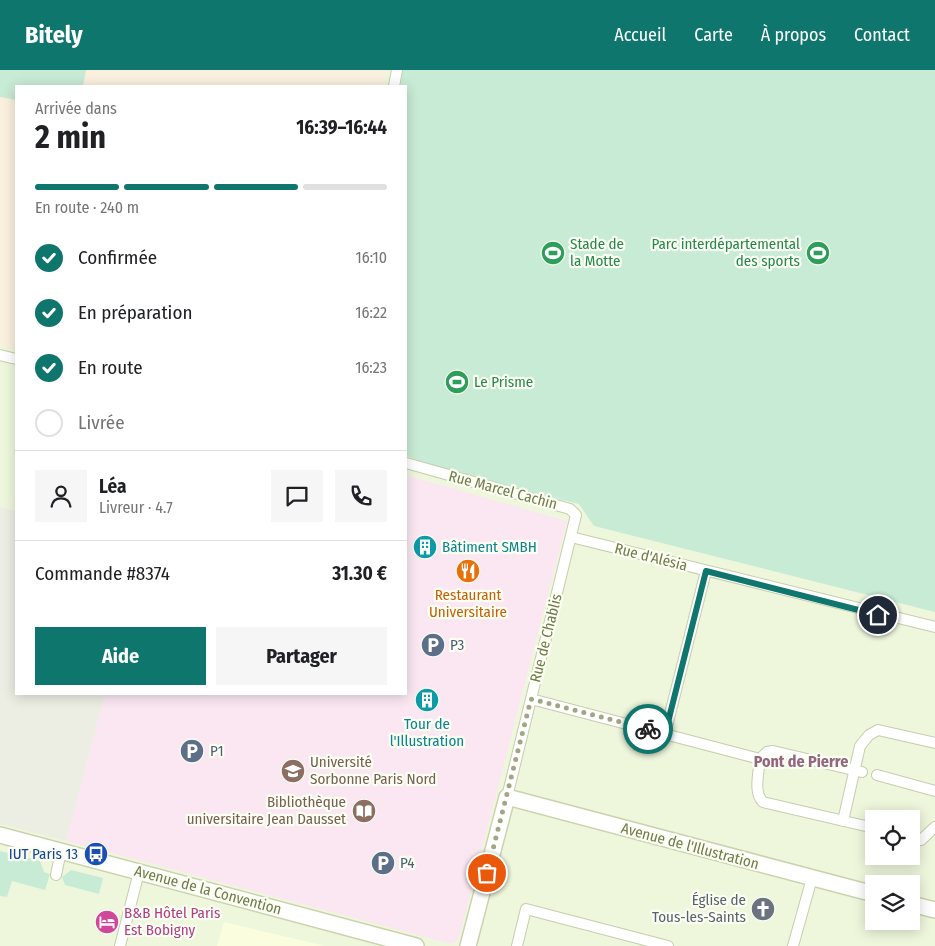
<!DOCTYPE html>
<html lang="fr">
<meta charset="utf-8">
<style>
:root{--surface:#fff;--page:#f6f6f6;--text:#202124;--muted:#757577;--line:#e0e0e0;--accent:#0f766e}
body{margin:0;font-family:"Fira Sans Condensed",sans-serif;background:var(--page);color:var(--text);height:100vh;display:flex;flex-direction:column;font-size:19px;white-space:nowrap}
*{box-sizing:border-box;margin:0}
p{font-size:16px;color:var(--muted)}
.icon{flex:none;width:28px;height:28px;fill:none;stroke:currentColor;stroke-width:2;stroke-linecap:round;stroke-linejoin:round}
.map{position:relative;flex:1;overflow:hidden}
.panel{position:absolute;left:15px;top:15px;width:392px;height:610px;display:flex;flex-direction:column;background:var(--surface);border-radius:0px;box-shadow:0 2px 12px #0003}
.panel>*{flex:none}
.controls{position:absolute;left:865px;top:740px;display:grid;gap:10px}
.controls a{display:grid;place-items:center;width:55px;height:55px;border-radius:0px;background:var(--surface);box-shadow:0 2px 12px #0003;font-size:25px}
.pin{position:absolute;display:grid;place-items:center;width:42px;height:42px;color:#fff;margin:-21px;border:2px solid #fff;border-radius:50%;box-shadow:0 1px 5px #0007}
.courier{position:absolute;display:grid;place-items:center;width:50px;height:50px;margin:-25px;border:4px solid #0f766e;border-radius:50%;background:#fff;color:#222;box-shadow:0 1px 6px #0007}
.summary em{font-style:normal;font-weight:700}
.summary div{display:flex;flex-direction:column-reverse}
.summary{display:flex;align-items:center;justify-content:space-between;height:85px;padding:0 20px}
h1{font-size:32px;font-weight:700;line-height:38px}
.bar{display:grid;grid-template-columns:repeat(4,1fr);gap:8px 5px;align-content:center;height:60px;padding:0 20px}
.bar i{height:6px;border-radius:4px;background:var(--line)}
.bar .selected{background:var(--accent)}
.bar p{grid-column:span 4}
.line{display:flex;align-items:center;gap:12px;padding:0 20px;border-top:1px solid var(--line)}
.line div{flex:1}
.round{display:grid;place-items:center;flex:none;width:52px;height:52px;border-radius:0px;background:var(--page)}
ol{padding:0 20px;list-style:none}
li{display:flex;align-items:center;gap:15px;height:55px}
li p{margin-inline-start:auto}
li .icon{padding:5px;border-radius:50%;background:var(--accent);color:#fff;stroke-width:4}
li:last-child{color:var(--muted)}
li i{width:28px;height:28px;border:2px solid var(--line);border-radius:50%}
.primary-button{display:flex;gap:10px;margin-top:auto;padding:10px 20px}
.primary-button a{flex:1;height:58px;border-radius:0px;background:var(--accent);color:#fff;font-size:20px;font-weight:700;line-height:58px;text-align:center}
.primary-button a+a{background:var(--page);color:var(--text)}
header{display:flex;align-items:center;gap:30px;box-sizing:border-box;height:70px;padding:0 25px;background:var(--accent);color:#fff}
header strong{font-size:24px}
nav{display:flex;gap:28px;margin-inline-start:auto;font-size:18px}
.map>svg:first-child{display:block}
.residential{fill:#eef7dc;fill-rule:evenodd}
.commercial{fill:#fbfddf}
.industrial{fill:#eceee3}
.education{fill:#fae7f2}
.medical{fill:#fbf0de}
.green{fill:#c8ebd5}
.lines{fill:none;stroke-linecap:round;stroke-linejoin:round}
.street-casing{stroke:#c7cdad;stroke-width:12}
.secondary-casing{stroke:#cbd3ad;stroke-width:18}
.street{stroke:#fff;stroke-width:10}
.secondary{stroke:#fff;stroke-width:15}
.done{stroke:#a1a784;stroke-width:5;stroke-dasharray:0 9}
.route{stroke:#0f766e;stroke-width:6}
.labels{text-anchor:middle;stroke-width:4.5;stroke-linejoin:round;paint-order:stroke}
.leisure-label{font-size:15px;fill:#27864d;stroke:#fafff2;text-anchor:start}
.street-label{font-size:15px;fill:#73794d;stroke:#fafff2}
.culture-label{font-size:15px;fill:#0d838f;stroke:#fafff2;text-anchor:start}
.food-label{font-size:15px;fill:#c56008;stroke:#fafff2}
.service-label{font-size:15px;fill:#4e5e75;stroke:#fafff2;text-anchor:start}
.education-label{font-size:15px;fill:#785e54;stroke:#fafff2;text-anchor:start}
.transit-label{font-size:15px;fill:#164399;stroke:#fafff2;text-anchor:end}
.worship-label{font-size:15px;fill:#5b616d;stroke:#fafff2;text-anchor:end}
.hotel-label{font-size:15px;fill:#b23c85;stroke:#fafff2;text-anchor:start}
.neighbourhood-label{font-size:16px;font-weight:bold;fill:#946680;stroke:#fafff2}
</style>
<header>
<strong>Bitely</strong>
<nav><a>Accueil</a><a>Carte</a><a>À propos</a><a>Contact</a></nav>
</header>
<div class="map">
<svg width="935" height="876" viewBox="0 0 935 876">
<rect width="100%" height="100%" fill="#f6fdeb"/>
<path class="residential" d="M0,0H935V876H0ZM16,16H406V624H16ZM874,749H911V786H874ZM874,814H911V851H874Z"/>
<path class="commercial" d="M224,852L325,876H217Z"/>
<path class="industrial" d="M0,437L16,441V624H105L66,771L0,754Z"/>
<path class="education" d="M406,405L567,451L458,871L451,874L66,771L105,624H406Z"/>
<path class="medical" d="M0,0H387L383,16H16V279L0,275Z"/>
<path class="green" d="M0,0H86L83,16H16V30L0,27Z
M402,0H935V542L594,456L579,434L460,405L406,386V16H399Z
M0,781L40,791L44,802L50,804L45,820L12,811L7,827L0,826Z
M71,800L103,808L99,824L65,815L62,807Z"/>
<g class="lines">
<g class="street-casing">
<path id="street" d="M394,16L397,0
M0,285L16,289
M406,393L570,439L576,445L507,727
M571,467L935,557
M531,629L760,689
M665,664L706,501
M760,689C759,702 753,723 763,732L874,758
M760,689L767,682L773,681L862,702
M877,705L935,721
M843,751L860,676L869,665L878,660L935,673
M911,768L921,770L935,757
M56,805L61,781
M120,876L139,802
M517,876L526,839L668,876
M793,876L812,808"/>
</g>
<g class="secondary-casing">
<path id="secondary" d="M0,765L416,876
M911,834L935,840
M468,876L507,727L874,824"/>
</g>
<use href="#street" class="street"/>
<use href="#secondary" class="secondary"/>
</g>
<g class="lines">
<path class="done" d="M487,803L531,629L648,659"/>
<path class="route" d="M648,659L665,664L706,501L878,545"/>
</g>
<defs>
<g id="stadium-disc" transform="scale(1.25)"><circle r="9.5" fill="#2e9e5b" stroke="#fafff2"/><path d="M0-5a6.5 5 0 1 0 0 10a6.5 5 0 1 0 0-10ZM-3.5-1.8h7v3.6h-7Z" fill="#fff"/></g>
<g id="building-disc" transform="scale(1.25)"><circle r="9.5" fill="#0f9aa8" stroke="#fafff2"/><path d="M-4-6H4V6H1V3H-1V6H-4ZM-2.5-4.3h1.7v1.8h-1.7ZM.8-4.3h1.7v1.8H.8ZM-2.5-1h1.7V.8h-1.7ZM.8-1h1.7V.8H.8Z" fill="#fff"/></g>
<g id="restaurant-disc" transform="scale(1.25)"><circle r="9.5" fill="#e8710a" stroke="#fafff2"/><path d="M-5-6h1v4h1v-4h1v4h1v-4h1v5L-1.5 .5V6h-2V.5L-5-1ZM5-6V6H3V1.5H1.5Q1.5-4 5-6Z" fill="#fff"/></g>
<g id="parking-disc" transform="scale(1.25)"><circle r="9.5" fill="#5c6f8a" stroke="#fafff2"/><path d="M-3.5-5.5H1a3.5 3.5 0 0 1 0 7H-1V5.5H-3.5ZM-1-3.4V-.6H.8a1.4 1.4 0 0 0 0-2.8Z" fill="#fff"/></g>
<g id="university-disc" transform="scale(1.25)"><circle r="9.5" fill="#8d6e63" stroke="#fafff2"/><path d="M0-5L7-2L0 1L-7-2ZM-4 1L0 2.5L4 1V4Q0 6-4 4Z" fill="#fff"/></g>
<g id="library-disc" transform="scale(1.25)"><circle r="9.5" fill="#8d6e63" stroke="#fafff2"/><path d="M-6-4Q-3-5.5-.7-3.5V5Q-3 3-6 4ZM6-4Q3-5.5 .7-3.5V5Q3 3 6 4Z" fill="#fff"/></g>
<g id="bus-disc" transform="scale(1.25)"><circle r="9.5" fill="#1a4fb4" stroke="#fafff2"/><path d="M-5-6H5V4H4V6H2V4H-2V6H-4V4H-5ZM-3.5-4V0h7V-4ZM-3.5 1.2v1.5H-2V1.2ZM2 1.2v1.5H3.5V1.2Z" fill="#fff"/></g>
<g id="church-disc" transform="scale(1.25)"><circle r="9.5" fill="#6b7280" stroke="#fafff2"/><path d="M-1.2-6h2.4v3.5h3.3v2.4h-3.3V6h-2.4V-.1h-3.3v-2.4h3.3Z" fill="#fff"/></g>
<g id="hotel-disc" transform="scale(1.25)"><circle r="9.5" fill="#d1479c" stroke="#fafff2"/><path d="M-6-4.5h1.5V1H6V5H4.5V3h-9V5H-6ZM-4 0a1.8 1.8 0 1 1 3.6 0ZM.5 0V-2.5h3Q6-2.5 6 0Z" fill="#fff"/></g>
</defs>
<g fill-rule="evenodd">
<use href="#stadium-disc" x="553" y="183"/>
<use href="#stadium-disc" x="818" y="183"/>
<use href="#stadium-disc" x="457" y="312"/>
<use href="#building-disc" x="425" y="477"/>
<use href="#restaurant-disc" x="468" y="501"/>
<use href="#parking-disc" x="433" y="575"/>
<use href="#building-disc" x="427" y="630"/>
<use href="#parking-disc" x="192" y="681"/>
<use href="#university-disc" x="293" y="701"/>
<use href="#library-disc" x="364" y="741"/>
<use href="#bus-disc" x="96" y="784"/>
<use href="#parking-disc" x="383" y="793"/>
<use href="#church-disc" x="763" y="839"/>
<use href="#hotel-disc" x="107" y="852"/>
</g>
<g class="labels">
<g class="leisure-label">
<text x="570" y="179">Stade de<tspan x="570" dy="17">la Motte</tspan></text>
<text x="800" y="179" text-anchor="end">Parc interdépartemental<tspan x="800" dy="17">des sports</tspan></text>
<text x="474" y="317">Le Prisme</text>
</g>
<g class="street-label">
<text transform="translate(503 420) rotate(15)" y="5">Rue Marcel Cachin</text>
<text transform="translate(651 487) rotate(14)" y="5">Rue d'Alésia</text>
<text transform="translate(546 568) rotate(-76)" y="5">Rue de Chablis</text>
<text transform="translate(690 776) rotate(15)" y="5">Avenue de l'Illustration</text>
<text transform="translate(208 820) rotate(15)" y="5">Avenue de la Convention</text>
</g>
<g class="culture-label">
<text x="442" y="482">Bâtiment SMBH</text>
<text x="427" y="659" text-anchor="middle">Tour de<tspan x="427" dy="17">l'Illustration</tspan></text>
</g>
<g class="food-label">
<text x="468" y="530">Restaurant<tspan x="468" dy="17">Universitaire</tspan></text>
</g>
<g class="service-label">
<text x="450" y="580">P3</text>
<text x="210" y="686">P1</text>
<text x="400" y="798">P4</text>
</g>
<g class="education-label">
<text x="310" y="697">Université<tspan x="310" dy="17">Sorbonne Paris Nord</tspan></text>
<text x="346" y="737" text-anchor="end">Bibliothèque<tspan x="346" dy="17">universitaire Jean Dausset</tspan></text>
</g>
<g class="transit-label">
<text x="78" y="789">IUT Paris 13</text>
</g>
<g class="worship-label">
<text x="746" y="835">Église de<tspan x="746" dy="17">Tous-les-Saints</tspan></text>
</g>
<g class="hotel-label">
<text x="124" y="848">B&amp;B Hôtel Paris<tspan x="124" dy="17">Est Bobigny</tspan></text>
</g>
<g class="neighbourhood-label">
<text x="801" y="697">Pont de Pierre</text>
</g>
</g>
</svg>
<div class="controls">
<a><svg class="icon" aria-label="locate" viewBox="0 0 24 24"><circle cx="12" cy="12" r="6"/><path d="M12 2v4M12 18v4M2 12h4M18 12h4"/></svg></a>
<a><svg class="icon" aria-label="layers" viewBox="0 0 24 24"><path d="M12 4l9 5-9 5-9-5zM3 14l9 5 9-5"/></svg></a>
</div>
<div class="pin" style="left:487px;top:803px;background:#ea580c"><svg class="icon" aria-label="bag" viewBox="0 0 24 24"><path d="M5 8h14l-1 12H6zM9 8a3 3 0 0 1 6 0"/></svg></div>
<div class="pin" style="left:878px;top:545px;background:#1f2937"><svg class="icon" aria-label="home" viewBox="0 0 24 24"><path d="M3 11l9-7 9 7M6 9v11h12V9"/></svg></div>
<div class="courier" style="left:648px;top:659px"><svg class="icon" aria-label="bike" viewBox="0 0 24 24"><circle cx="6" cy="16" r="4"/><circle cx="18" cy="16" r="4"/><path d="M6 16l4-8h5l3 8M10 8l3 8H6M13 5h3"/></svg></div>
<section class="panel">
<div class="summary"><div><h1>2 min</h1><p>Arrivée dans</p></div><em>16:39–16:44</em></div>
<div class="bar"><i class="selected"></i><i class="selected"></i><i class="selected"></i><i></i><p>En route · 240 m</p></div>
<ol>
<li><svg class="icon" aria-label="check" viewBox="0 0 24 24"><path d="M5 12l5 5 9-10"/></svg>Confirmée<p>16:10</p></li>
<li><svg class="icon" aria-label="check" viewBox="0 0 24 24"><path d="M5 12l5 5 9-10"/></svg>En préparation<p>16:22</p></li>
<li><svg class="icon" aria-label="check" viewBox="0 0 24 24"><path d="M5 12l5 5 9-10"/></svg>En route<p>16:23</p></li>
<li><i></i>Livrée</li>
</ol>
<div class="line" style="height:90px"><a class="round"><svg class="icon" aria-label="person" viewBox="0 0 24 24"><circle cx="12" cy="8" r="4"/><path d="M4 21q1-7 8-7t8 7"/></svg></a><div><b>Léa</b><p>Livreur · 4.7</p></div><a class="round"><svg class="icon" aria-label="chat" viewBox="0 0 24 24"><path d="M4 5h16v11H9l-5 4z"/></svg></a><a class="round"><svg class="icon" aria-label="phone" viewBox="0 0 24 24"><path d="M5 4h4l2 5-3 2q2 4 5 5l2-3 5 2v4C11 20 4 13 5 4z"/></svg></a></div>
<div class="line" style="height:65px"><div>Commande #8374</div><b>31.30 €</b></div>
<div class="primary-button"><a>Aide</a><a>Partager</a></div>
</section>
</div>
